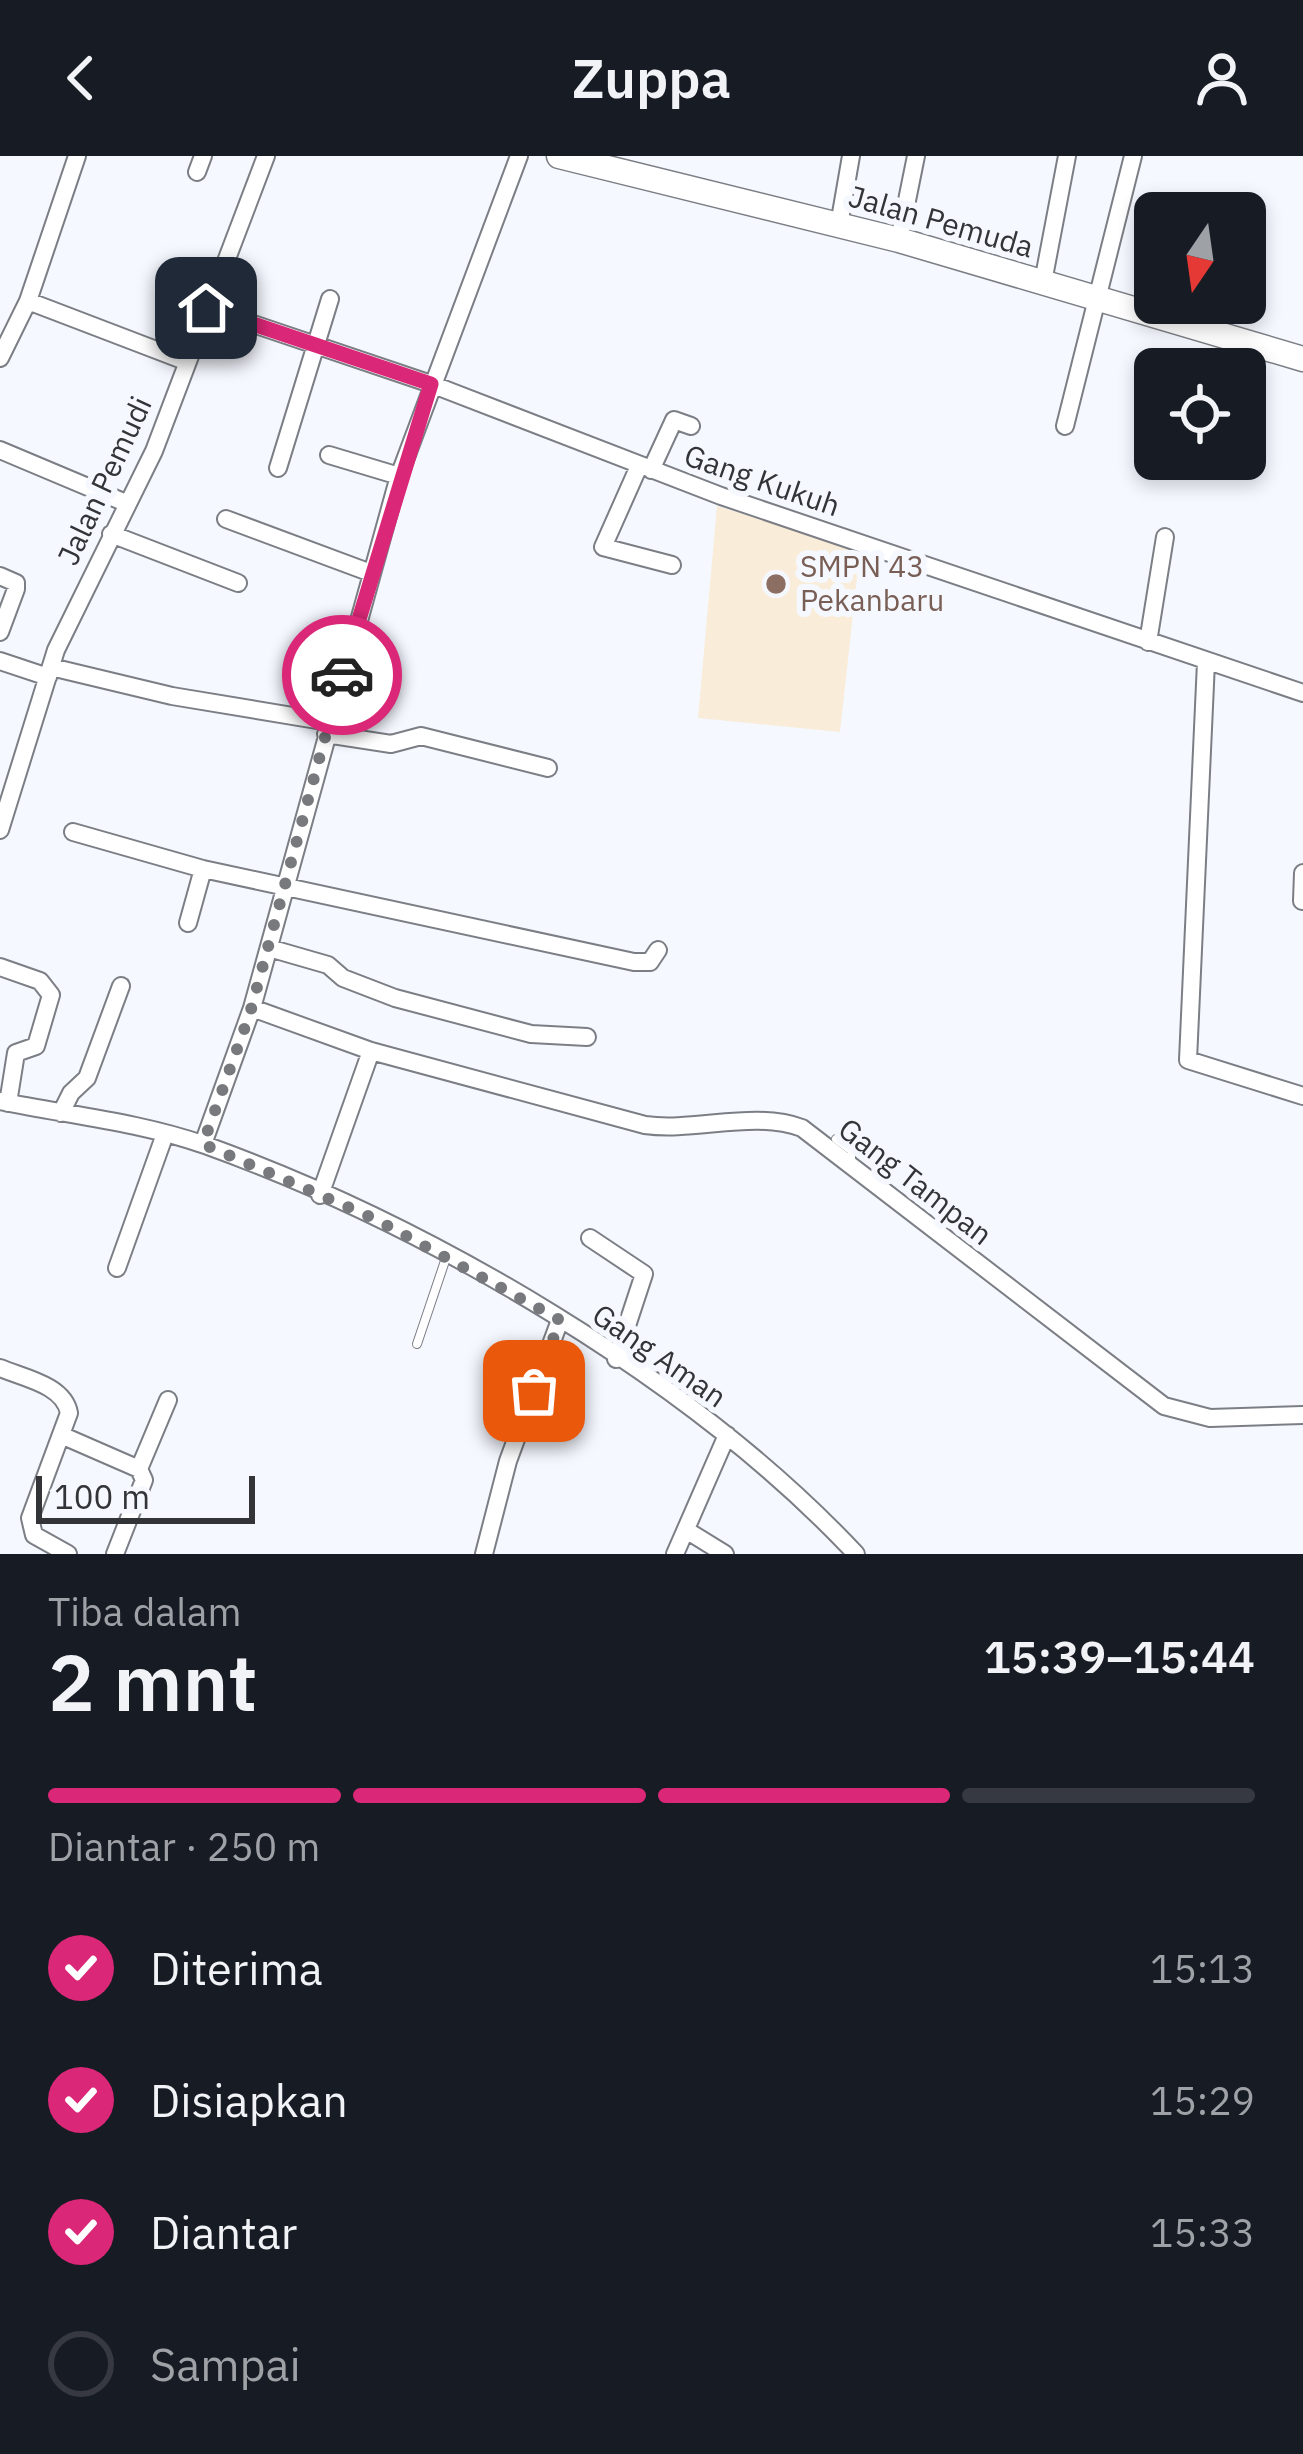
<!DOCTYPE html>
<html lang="id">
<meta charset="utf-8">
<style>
:root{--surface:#171b24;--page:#20242c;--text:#f1f3f6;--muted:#9ea1a6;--line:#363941;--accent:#db2777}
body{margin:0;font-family:"IBM Plex Sans",sans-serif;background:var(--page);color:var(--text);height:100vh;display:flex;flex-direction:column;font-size:45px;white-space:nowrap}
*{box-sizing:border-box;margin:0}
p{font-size:39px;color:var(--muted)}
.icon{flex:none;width:66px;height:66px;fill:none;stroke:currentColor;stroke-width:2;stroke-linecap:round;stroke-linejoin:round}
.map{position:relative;height:1398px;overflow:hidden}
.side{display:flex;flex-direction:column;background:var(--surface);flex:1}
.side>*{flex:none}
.needle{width:78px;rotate:193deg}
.controls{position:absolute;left:1134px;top:36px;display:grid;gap:24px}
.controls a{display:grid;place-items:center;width:132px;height:132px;border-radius:18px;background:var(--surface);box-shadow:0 6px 18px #0003;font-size:60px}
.scale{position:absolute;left:36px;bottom:30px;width:219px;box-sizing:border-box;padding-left:12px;border:6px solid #333437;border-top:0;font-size:33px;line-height:42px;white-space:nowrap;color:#333437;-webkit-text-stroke:9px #f5f8ff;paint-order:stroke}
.pin{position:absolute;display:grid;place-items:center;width:102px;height:102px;color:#fff;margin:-51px;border-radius:24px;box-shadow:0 6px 18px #0006}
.courier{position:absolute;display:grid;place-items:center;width:120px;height:120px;margin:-60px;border:9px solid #db2777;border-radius:50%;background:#fff;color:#222;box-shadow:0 3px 15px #0007}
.overview em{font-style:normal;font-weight:600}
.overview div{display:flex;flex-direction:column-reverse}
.overview{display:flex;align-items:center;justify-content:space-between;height:204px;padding:0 48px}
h1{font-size:78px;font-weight:600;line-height:90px}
.bar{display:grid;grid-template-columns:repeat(4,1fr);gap:18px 12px;align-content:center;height:144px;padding:0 48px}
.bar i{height:15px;border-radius:9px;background:var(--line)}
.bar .active{background:var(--accent)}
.bar p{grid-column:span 4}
ol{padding:0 48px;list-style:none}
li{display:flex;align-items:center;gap:36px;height:132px}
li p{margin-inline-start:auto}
li .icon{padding:12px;border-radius:50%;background:var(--accent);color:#fff;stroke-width:4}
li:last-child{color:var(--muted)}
li i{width:66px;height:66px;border:6px solid var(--line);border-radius:50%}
header{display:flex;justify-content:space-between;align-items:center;height:156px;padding:0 48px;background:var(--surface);font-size:54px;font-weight:600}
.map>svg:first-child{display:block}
.education{fill:#f9ecd8}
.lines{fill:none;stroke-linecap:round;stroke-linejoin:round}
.service-casing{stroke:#7b7e84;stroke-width:10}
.minor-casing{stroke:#7b7e84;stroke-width:20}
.secondary-casing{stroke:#7b7e84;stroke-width:27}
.service{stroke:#fff;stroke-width:8}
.minor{stroke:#fff;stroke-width:16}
.secondary{stroke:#fff;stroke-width:24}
.done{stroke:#77797d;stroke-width:12;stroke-dasharray:0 21.6}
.route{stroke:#db2777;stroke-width:15}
.education-dot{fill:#8d6e63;stroke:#f5f8ff;stroke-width:4.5}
.labels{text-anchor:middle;stroke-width:12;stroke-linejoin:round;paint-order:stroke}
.street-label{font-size:30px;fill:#333437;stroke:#f5f8ff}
.education-label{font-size:30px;fill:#785e54;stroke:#f5f8ff;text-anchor:start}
</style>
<header><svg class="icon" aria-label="back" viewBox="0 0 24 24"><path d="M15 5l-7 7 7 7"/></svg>Zuppa<svg class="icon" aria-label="person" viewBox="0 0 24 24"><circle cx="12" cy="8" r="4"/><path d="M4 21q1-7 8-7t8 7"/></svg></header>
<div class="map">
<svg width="1303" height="1398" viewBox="0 0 1303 1398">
<rect width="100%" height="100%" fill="#f5f8ff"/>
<path class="education" d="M717,350L860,394L840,576L698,562Z"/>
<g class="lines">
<g class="service-casing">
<path id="service" d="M836,983L852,995L850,1008
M417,1188L447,1099"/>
</g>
<g class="minor-casing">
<path id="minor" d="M197,16L203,0
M839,69L851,0
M899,84L916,0
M1043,126L1067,0
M28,145L185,205
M206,152L431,228L721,340L1303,537
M0,202L28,145L77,0
M1065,270L1133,0
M0,294L126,347
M329,299L399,320
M639,310L603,391L672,409
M278,312L330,143
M651,314L674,264L691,270
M226,363L371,417
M111,378L238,427
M0,420L16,427V433L0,476
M1148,486L1165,381
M0,505L48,521
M1206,506L1188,904L1303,940
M51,511L172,540L329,566
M326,578L391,588L421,580L548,612
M0,674L56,494L154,295L266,0
M73,676L203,713L634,806H650L658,794
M1302,745L1303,717
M188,767L203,713
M269,792L328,809L343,822L395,842L531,878L587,881
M0,811L40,825L51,839L36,890L16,897L8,947
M252,852L371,895L645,969C696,976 754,954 802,972L1164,1250L1210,1262L1303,1259
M0,945C68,959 139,966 205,989C430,1070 692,1223 856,1398
M61,957L71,937L87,922L121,830
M203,988L252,852L399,320L519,0
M320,1039L371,895
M590,1082L644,1118L616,1203
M117,1112L165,978
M0,1212C24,1222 64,1229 69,1257L30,1362L34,1379L68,1398
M61,1279L139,1313L144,1324L115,1398
M139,1313L168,1244
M686,1374L725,1398
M484,1398L508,1305L560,1164
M675,1398L727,1279"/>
</g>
<g class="secondary-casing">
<path id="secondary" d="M559,0L899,84L1303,203"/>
</g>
<use href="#service" class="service"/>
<use href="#minor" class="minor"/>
<use href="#secondary" class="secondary"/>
</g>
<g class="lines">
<path class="done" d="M342,519L250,857L203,988L375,1063L560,1164L534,1235"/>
<path class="route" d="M206,152L431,228L342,519"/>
</g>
<circle class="education-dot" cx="776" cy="428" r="12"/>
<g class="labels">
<g class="street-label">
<text transform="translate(941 66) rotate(16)" y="10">Jalan Pemuda</text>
<text transform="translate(105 325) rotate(-65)" y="10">Jalan Pemudi</text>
<text transform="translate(762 325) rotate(19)" y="10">Gang Kukuh</text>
<text transform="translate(915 1026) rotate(38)" y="10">Gang Tampan</text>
<text transform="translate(659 1200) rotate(35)" y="10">Gang Aman</text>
</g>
<g class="education-label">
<text x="800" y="421">SMPN 43<tspan x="800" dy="34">Pekanbaru</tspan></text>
</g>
</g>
</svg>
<div class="controls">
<a><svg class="needle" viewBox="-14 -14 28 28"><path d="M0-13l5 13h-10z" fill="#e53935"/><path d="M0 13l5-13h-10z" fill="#9ea1a6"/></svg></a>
<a><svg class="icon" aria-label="locate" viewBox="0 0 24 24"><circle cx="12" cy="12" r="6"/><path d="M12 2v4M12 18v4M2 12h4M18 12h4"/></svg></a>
</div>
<div class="scale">100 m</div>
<div class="pin" style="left:534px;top:1235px;background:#ea580c"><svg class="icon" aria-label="bag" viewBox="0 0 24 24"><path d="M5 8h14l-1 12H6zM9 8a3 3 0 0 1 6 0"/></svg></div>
<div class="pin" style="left:206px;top:152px;background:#1f2937"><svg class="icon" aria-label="home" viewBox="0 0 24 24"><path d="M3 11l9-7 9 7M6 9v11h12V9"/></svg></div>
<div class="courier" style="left:342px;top:519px"><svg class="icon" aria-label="car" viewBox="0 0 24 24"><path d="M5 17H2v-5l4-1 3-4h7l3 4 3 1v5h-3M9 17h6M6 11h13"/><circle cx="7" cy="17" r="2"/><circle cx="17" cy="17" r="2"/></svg></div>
</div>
<section class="side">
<div class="overview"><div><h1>2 mnt</h1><p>Tiba dalam</p></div><em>15:39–15:44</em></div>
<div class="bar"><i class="active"></i><i class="active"></i><i class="active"></i><i></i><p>Diantar · 250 m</p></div>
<ol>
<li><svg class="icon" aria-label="check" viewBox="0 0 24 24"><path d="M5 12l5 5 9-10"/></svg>Diterima<p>15:13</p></li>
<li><svg class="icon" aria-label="check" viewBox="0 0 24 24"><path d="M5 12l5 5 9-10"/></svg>Disiapkan<p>15:29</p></li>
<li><svg class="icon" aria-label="check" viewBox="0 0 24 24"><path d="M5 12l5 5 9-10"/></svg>Diantar<p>15:33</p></li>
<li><i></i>Sampai</li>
</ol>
</section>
